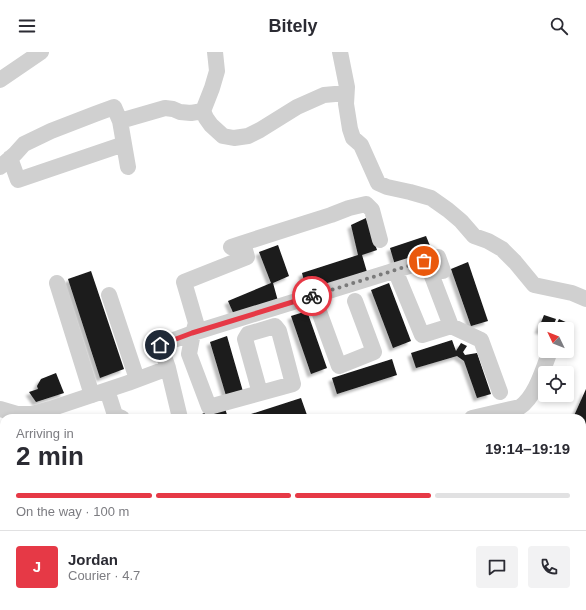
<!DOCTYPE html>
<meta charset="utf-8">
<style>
:root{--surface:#fff;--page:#f2f2f3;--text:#2b2b33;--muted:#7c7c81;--line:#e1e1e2;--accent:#e63946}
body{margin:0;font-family:Arial,sans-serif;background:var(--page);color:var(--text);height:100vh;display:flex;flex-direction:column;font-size:15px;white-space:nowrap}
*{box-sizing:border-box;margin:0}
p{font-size:13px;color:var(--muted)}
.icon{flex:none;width:22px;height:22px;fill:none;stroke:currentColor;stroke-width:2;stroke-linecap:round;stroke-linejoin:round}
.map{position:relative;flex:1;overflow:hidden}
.sheet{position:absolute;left:0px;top:362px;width:586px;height:196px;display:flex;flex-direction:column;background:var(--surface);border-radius:12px 12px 0 0;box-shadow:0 2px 6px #0003}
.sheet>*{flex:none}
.needle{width:26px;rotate:313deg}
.tools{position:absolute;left:538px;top:270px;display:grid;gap:8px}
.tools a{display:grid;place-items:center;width:36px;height:36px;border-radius:4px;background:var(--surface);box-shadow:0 2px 6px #0003;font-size:20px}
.pin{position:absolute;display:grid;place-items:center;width:34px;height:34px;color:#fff;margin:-17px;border:2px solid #fff;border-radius:50%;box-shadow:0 1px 4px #0007}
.courier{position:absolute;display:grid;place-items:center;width:40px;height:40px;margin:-20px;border:3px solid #e63946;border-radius:50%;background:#fff;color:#222;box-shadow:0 1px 5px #0007}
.headline em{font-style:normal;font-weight:700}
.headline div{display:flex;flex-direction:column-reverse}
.headline{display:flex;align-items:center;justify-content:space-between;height:68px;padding:0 16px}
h1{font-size:26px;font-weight:700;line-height:30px}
.bar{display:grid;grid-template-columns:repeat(4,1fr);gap:6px 4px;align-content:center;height:48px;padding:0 16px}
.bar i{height:5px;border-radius:3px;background:var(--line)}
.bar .current{background:var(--accent)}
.bar p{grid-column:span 4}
.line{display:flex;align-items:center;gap:10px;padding:0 16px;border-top:1px solid var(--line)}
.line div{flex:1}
.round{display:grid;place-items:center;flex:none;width:42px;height:42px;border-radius:4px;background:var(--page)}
header{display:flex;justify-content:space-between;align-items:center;height:52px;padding:0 16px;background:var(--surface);font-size:18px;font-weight:700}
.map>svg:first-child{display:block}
.green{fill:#e6ecdf}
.building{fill:#1a1a1a;filter:url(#shadow)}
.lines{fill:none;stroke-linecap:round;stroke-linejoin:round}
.path{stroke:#cdcdcd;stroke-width:2;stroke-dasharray:2 2;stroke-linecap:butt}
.minor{stroke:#d0d0d0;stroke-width:16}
.done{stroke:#7a7a7a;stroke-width:4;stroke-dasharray:0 7.2}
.route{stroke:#e63946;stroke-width:5}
</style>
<header><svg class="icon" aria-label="menu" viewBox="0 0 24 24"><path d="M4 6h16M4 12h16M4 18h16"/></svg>Bitely<svg class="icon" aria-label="search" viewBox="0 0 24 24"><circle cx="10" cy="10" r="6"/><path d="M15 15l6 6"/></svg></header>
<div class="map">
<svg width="586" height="558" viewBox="0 0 586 558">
<defs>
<filter id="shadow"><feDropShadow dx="-3.5" dy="3.5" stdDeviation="1" flood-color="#0004"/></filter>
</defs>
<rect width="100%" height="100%" fill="#fff"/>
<path class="green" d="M141,554H312L310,558H139Z"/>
<path class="building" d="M366,166L377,198L362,203L367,220L307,240L302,221L358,203L351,173Z
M426,184L433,201L395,213L390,196Z
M278,193L289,224L273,231L278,249L235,265L228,249L271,231L259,200Z
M468,210L488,269L471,274L451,217Z
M91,219L124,317L100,326L68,227Z
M389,231L411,289L393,296L371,238Z
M307,259L327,316L311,322L291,264Z
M544,263L556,267L552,277H545V280L538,278Z
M559,267L570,272L567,281V277H554Z
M227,284L244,343L227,347L210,290Z
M452,288L456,299L461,291L467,294L463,300L465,303L477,301L491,342L477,346L464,309L457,304L416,316L411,301Z
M392,307L397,323L337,342L332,326Z
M56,321L64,341L36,350L29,340L38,337L37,334L41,327Z
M586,337V378L582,387V366H573Z
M301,346L307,363L299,366H249L248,363Z
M224,353L228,366H204L202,362Z
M0,447L4,449V471L0,469Z"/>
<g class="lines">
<path class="path" d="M332,558L338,554"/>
<path class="minor" d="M340,0L347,35L346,52L350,77L353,86L361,93L378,131L387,135L410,140L431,146L448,158L461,169L474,184L488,189L502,197L515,210L534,233L572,241L586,247
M0,28L41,0
M203,59L212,36L217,19L215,0
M120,69L128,115
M10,106L18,128L124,92
M0,115L15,102L24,92L51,79L95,62L114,55L120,69L165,56L173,57L180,60L191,61L203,59L206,66L211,73L223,84L234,86L248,84L260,78L297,55L324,43L346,41
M243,191L331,163L349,156L366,152L372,158L380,188
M231,195L243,191L247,205L184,230L196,271L193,281L189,302L209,355L293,332L279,279L275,274L248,282L245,287L260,341
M395,218L422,283L451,274L430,219
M57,231L92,343
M109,243L137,327
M313,243L339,314L374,300L355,249
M451,274L481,288L500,340
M107,338L115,363L122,366
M0,357L17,362H32L50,357L128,331L168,316
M180,366L168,316L160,293L193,281L438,205L443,219
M472,366L520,355C536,344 543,317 550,299
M582,405L586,397
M0,425L4,421
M582,467L586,497
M0,499L4,500
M0,545L4,529
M582,546L586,545
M443,554L444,558
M410,558L415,554
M536,558L551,554"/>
</g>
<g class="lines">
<path class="done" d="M312,244L424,209"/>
<path class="route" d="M160,293L192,281L312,244"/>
</g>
</svg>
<div class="tools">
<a><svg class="needle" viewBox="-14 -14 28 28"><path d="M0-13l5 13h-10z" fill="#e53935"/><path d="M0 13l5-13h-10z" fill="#7c7c81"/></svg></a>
<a><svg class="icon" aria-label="locate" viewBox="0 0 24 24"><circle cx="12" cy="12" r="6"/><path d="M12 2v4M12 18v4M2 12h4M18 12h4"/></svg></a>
</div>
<div class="pin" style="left:424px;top:209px;background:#ea580c"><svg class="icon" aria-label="bag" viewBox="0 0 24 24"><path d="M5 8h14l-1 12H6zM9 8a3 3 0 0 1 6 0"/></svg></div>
<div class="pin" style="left:160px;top:293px;background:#1f2937"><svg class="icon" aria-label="home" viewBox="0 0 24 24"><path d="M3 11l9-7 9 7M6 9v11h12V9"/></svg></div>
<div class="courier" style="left:312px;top:244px"><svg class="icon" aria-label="bike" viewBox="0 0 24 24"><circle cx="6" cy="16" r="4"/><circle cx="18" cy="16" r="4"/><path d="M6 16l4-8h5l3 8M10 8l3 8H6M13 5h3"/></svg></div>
<section class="sheet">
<div class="headline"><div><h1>2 min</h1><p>Arriving in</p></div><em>19:14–19:19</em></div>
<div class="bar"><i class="current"></i><i class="current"></i><i class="current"></i><i></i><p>On the way · 100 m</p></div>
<div class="line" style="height:72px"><b class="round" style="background:var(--accent);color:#fff">J</b><div><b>Jordan</b><p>Courier · 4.7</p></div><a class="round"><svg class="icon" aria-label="chat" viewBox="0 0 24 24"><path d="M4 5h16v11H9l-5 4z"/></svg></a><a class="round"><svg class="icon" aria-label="phone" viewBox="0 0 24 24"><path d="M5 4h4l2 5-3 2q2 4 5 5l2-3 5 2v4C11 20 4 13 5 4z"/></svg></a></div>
</section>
</div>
